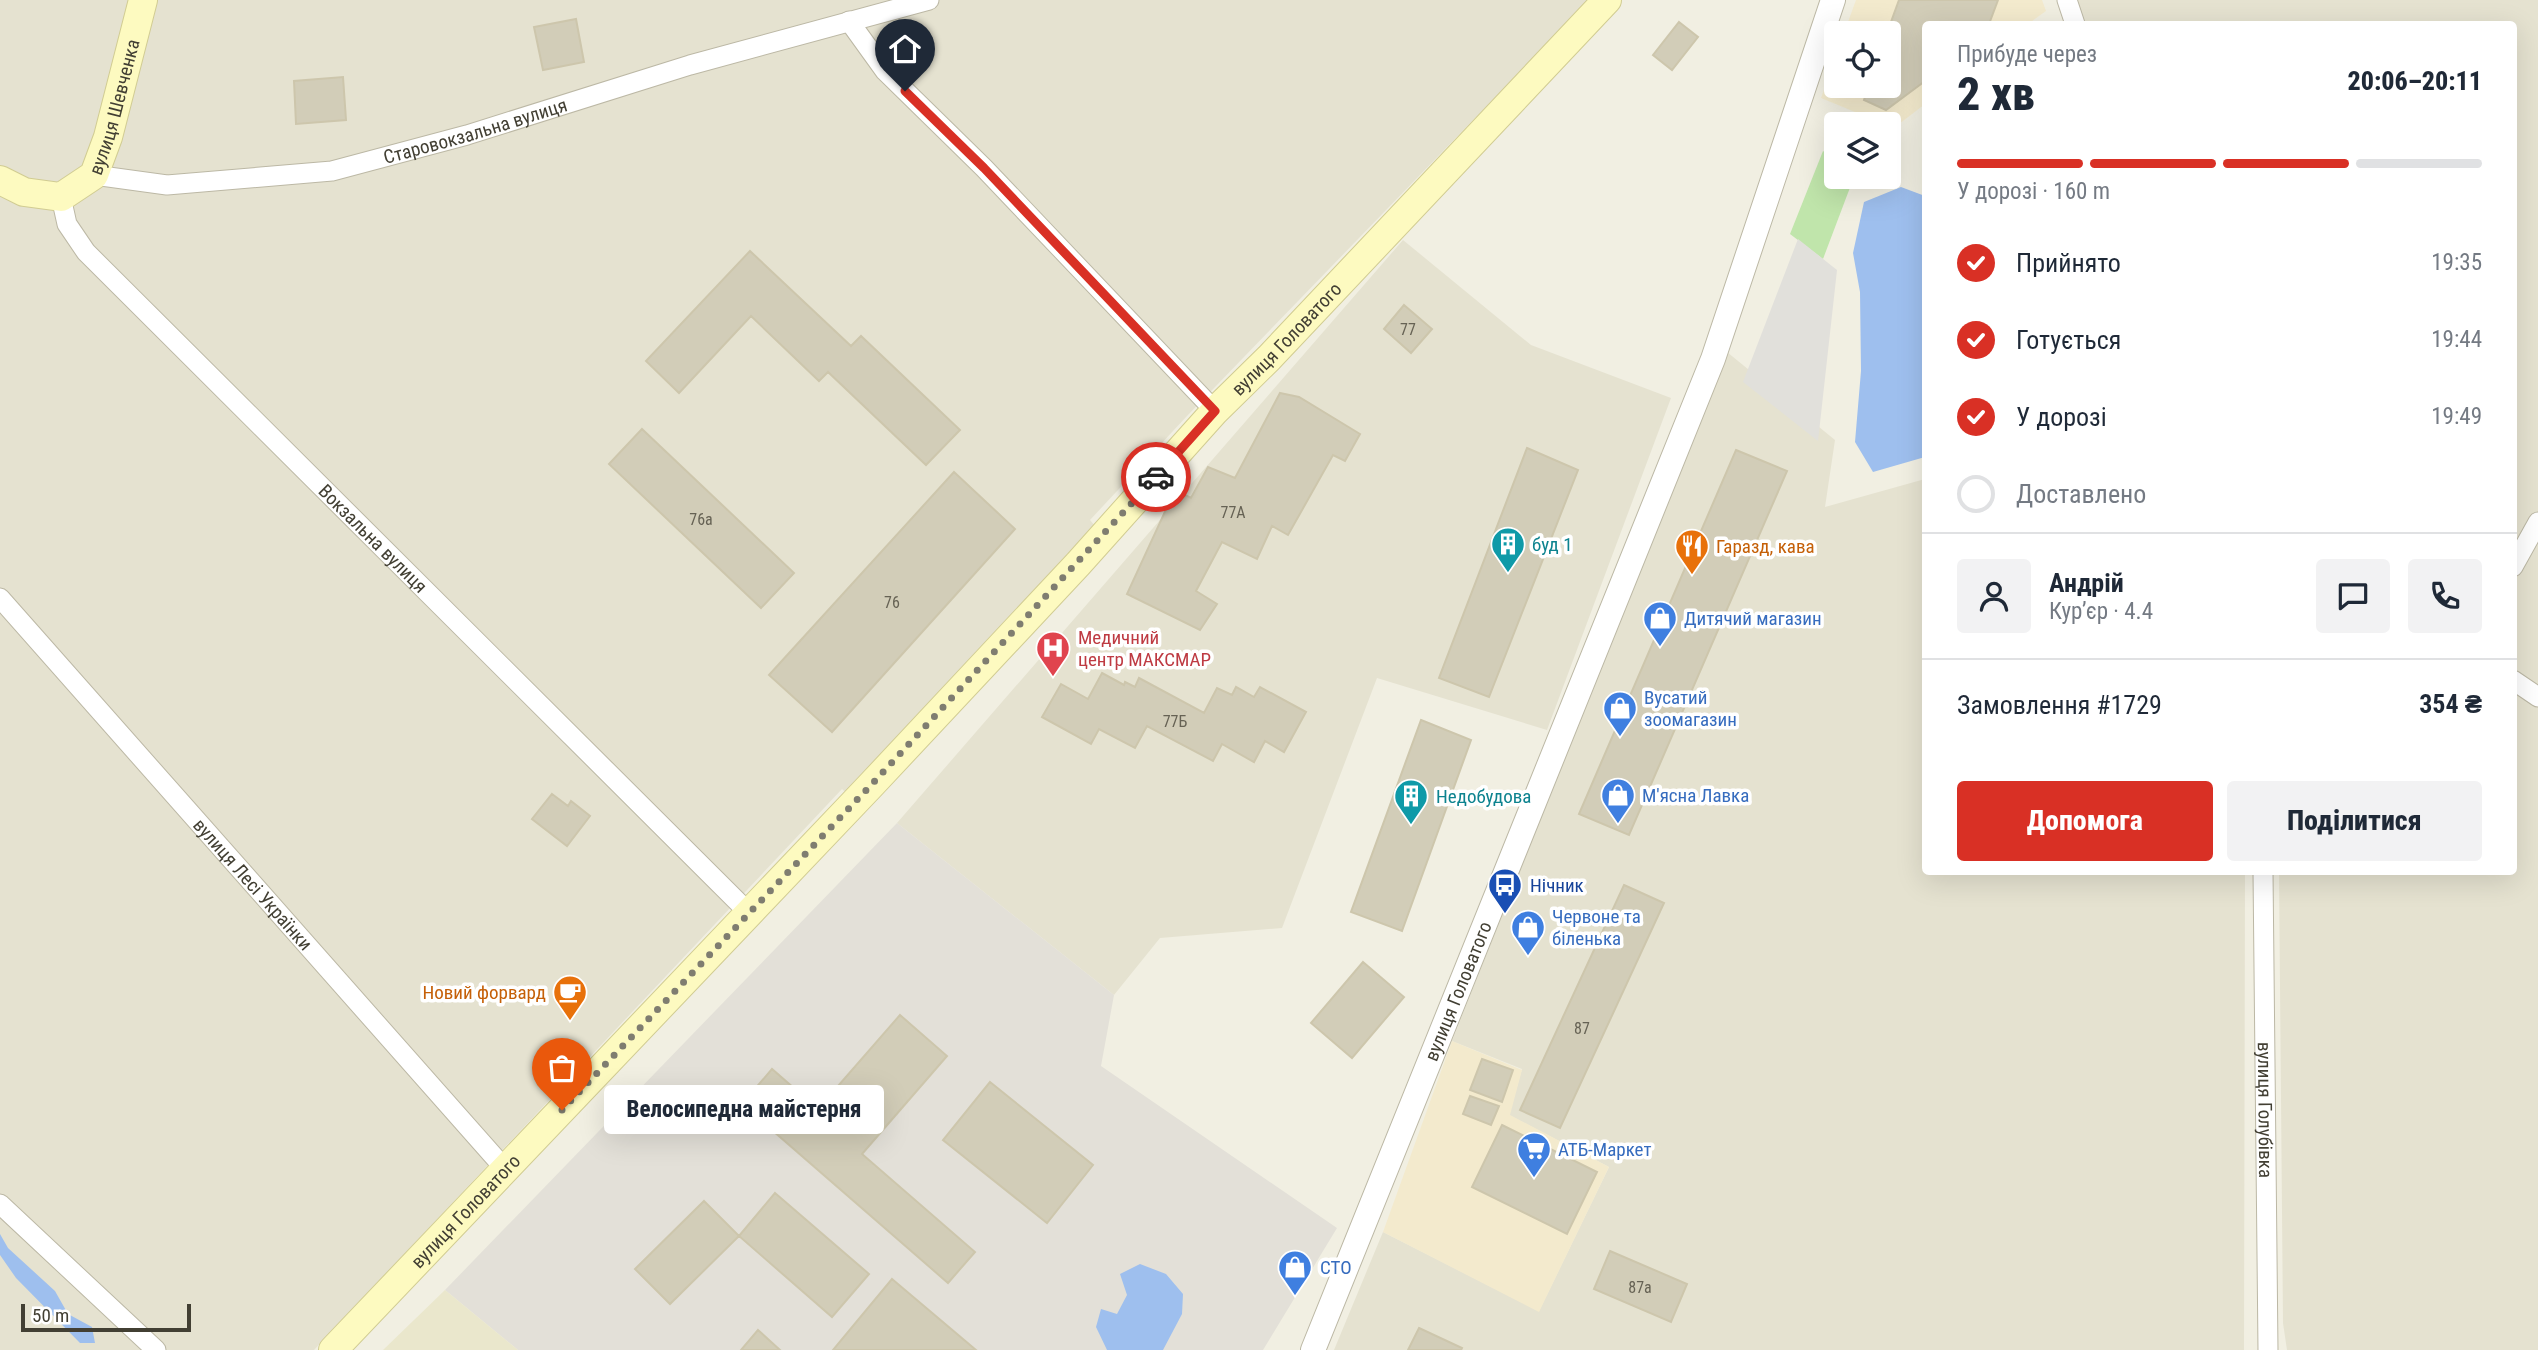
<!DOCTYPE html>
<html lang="uk">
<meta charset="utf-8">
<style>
:root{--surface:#fff;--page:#f2f2f3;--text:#1f2937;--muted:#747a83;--line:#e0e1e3;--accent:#d93025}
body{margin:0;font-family:"Roboto Condensed",sans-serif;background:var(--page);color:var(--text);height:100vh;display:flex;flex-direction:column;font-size:26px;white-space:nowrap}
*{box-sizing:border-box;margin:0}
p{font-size:23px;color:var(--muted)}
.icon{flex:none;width:38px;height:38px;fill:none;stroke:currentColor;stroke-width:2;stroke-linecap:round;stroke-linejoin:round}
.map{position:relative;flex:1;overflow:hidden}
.details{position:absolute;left:1922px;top:21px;width:595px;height:854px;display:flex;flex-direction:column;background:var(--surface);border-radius:7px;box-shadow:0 7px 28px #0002}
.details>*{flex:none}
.fabs{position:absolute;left:1824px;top:21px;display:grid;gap:14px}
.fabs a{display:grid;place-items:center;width:77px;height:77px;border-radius:7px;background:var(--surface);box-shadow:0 7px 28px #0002;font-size:35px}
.scale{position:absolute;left:21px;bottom:18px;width:170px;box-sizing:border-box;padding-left:7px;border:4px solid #423f33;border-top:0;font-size:19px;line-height:24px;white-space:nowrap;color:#423f33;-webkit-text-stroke:5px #fff;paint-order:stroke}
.pin{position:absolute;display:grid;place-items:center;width:60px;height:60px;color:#fff;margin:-72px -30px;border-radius:50% 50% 50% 0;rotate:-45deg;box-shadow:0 0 7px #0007}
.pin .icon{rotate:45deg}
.courier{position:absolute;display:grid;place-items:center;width:70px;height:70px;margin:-35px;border:5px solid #d93025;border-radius:50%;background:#fff;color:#222;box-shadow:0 2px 9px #0007}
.bubble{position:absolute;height:49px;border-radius:7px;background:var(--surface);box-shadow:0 7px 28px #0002;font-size:23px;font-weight:800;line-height:49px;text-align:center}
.summary em{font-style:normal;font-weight:800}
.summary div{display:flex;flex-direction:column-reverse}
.summary{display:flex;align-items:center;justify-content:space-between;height:119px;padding:0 35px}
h1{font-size:46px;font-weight:800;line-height:52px}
.bar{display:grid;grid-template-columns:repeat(4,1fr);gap:10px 7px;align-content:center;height:84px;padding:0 35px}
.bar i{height:9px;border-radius:5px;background:var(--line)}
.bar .on{background:var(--accent)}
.bar p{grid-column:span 4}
.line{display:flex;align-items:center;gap:18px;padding:0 35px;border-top:2px solid var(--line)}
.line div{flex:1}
.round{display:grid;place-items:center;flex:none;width:74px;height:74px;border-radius:7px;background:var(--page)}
ol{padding:0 35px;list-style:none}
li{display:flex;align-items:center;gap:21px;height:77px}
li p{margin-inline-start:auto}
li .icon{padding:7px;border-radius:50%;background:var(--accent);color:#fff;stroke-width:4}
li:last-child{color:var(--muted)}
li i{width:38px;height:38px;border:4px solid var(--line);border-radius:50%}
.button{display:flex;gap:14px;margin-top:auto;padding:14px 35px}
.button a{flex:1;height:80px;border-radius:7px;background:var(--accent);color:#fff;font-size:28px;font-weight:800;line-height:80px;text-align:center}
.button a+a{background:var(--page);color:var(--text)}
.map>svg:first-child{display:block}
.residential{fill:#e5e2d0}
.commercial{fill:#f3eacd}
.industrial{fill:#e3e0d8}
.education{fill:#eae7cc}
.green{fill:#c0e5ab}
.parking{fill:#e1e0db}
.water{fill:#9ebfee}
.building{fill:#d2cdb8;stroke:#cdc6ac;stroke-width:2}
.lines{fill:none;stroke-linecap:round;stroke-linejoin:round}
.minor-casing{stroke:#bcb8a5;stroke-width:21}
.tertiary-casing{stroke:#bcb8a5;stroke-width:26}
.secondary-casing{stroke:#d1cc92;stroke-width:30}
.minor{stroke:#fff;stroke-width:19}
.tertiary{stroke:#fff;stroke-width:24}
.secondary{stroke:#fdfac0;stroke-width:28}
.done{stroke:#7f7d70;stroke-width:7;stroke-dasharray:0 12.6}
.route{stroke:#d93025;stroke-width:9}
.labels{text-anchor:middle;stroke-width:7;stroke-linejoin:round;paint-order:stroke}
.number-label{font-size:16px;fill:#666254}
.street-label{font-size:19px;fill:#423f33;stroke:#fff}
.culture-label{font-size:19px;fill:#0d838f;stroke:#fff;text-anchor:start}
.food-label{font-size:19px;fill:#c56008;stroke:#fff;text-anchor:start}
.shop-label{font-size:19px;fill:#366cbe;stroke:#fff;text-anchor:start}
.health-label{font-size:19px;fill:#be3a42;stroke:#fff;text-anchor:start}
.transit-label{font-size:19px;fill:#164399;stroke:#fff;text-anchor:start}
</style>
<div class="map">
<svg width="2538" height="1350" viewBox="0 0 2538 1350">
<rect width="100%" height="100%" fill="#f1efe2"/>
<path class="residential" d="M0,0H1589L1187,416L1090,520L1095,526L851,797L842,789L314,1350H0Z
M2076,0H2538V1350H2287L2283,1323L2279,872H2513V24H2084Z
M1403,240L1531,345L1671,398L1547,730L1377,678L1282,928L1160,938L1114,995L897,823Z
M1727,352L1835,440L1825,507L1925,479V872H2245L2244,1350H1334L1383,1232L1539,1311L1609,1167L1509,1115L1522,1069L1452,1041Z"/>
<path class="commercial" d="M1856,0H2042L2046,11L2028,24H1925V104L1894,128L1821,98L1836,57V86H1888V33H1844Z
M1452,1041L1522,1070L1510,1115L1609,1167L1539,1312L1383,1232Z"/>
<path class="industrial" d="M897,823L1114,995L1101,1066L1337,1228L1263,1350H518L445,1290Z"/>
<path class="education" d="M445,1290L518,1350H383Z"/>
<path class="green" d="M1823,151L1836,161V177H1854L1823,259L1790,234Z"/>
<path class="parking" d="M1798,239L1837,270L1818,441L1743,382Z"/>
<path class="water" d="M1901,187L1925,196V457L1873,472L1855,442L1861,371L1860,292L1853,253L1864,202Z
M0,1234L8,1248L55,1291L68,1314L92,1327L95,1343H80L16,1278L0,1255Z
M1140,1264L1166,1274L1183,1294L1182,1314L1163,1350H1107L1096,1327L1101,1309L1117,1314L1127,1295L1120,1274Z"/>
<path class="building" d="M1899,0H1998L1989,24H1925V81L1886,110L1864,100L1869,86H1888L1887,33Z
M576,19L584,62L543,70L534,27Z
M1679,22L1698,37L1672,70L1653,55Z
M343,77L346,120L296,124L294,81Z
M750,251L851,346L861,336L960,430L926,465L828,372L819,381L751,316L679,393L646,361Z
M1404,305L1432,329L1411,353L1384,329Z
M1280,393L1299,397L1360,434L1345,461L1333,455L1288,535L1272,526L1257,559L1222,542L1196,591L1217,604L1200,630L1127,594L1175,490L1191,498L1208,467L1235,478Z
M642,429L794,573L761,608L609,464Z
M1527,448L1578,470L1489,697L1439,678Z
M1736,450L1787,471L1629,835L1579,814Z
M954,472L1015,529L832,732L769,675Z
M1102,673L1124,685L1125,682L1135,687L1139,678L1204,713L1217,688L1232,695L1236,687L1254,697L1260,687L1306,712L1284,752L1265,741L1254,762L1222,744L1213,761L1147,726L1135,748L1099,729L1091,744L1042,717L1061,684L1088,699Z
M1421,720L1471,740L1402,931L1351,912Z
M552,794L568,806L571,801L590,816L567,846L532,819Z
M1624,885L1664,903L1560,1128L1520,1110Z
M1363,962L1404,997L1352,1058L1311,1023Z
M900,1015L947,1056L862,1154L975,1252L948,1283L742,1104L772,1069L818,1109Z
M1482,1059L1513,1070L1502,1102L1470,1090Z
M990,1082L1093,1165L1047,1223L943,1140Z
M1470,1096L1499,1106L1491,1125L1463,1114Z
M1502,1125L1597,1172L1567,1234L1472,1187Z
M775,1193L869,1274L832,1317L739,1236Z
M704,1201L739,1236L670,1304L635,1269Z
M1610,1251L1687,1284L1671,1322L1594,1289Z
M892,1279L976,1350H833Z
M1419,1328L1462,1348L1461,1350H1408Z
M758,1330L780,1350H741Z"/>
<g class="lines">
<g class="minor-casing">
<g id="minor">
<path d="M2067,0L2075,24"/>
<path d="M849,21L885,71L984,168L1215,411"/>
<path id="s1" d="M94,175L167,185L332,171L467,135L690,65L929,0"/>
<path id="s2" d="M61,197L67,224L86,252L749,913"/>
<path d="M2513,567L2538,522"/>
<path id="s3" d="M0,598L505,1169"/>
<path d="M2513,680L2538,697"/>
<path id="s4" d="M2263,872L2268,1350"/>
<path d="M0,1204L156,1350"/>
</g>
</g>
<g class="tertiary-casing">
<g id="tertiary">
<path id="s5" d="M1313,1350L1713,359L1833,0"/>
</g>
</g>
<g class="secondary-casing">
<g id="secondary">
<path id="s6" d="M0,180L24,192L61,197L94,175L108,137L143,0"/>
<path id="s7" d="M333,1350L872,784L1078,564L1215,411L1269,358L1607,0"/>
</g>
</g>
<use href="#minor" class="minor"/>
<use href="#tertiary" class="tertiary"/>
<use href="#secondary" class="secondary"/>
</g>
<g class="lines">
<path class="done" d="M562,1110L872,784L1156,477"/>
<path class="route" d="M905,91L984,168L1215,411L1156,477"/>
</g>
<defs>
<g id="building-pin" transform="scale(1.75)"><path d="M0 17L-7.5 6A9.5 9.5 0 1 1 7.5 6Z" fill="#0f9aa8" stroke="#fff"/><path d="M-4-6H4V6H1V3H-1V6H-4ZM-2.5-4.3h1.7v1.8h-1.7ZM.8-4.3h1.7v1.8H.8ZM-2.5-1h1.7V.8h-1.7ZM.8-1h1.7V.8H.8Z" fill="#fff"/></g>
<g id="restaurant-pin" transform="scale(1.75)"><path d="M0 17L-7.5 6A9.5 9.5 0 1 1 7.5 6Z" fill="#e8710a" stroke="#fff"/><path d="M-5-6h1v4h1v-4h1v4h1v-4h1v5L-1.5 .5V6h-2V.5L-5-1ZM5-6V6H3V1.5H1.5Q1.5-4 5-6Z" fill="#fff"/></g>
<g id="shop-pin" transform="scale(1.75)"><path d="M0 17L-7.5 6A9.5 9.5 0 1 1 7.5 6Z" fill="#3f7fe0" stroke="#fff"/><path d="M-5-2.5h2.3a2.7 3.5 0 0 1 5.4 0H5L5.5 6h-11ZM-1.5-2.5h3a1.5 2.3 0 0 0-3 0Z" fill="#fff"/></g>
<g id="hospital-pin" transform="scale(1.75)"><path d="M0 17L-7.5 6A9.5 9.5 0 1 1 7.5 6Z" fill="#e0444e" stroke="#fff"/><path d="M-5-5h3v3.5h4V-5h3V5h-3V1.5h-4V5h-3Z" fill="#fff"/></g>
<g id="bus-pin" transform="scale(1.75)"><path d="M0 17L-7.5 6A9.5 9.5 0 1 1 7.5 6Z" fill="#1a4fb4" stroke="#fff"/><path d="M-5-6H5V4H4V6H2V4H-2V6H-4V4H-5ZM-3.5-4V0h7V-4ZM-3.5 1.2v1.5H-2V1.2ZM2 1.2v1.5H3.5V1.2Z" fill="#fff"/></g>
<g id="cafe-pin" transform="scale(1.75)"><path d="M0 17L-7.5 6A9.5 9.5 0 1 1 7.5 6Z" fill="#e8710a" stroke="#fff"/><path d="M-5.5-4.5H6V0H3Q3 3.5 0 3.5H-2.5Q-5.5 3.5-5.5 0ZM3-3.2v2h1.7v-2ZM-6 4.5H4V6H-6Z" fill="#fff"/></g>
<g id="supermarket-pin" transform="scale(1.75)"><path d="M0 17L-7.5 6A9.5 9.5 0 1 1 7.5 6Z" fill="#3f7fe0" stroke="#fff"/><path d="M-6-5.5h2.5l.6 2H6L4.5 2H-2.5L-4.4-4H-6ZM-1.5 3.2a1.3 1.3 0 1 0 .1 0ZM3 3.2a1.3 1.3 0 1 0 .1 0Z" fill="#fff"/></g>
</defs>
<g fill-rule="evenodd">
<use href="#building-pin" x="1508" y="544"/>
<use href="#restaurant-pin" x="1692" y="546"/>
<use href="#shop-pin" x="1660" y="618"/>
<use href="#hospital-pin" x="1053" y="648"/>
<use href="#shop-pin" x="1620" y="708"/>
<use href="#shop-pin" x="1618" y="795"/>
<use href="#building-pin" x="1411" y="796"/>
<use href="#bus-pin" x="1505" y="885"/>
<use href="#shop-pin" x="1528" y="927"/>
<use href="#cafe-pin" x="570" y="992"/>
<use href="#supermarket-pin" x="1534" y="1149"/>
<use href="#shop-pin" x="1295" y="1267"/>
</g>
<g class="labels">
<g class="number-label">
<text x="1408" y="335">77</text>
<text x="1233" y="518">77А</text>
<text x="701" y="525">76а</text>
<text x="892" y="608">76</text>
<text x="1175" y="727">77Б</text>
<text x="1582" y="1034">87</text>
<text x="1640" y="1293">87а</text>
</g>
<g class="street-label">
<text dy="7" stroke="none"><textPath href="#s6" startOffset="175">вулиця Шевченка</textPath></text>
<text dy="7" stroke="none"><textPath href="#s1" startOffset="388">Старовокзальна вулиця</textPath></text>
<text dy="7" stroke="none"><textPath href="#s7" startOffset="1390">вулиця Головатого</textPath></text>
<text dy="7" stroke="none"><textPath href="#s2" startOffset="467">Вокзальна вулиця</textPath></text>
<text dy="7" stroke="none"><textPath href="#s3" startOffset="382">вулиця Лесі Українки</textPath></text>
<text dy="7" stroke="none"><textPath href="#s5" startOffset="387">вулиця Головатого</textPath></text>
<text dy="7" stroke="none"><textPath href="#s4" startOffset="238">вулиця Голубівка</textPath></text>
<text dy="7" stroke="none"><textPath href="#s7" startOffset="192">вулиця Головатого</textPath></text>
</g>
<g class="culture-label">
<text x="1532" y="551">буд 1</text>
<text x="1436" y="803">Недобудова</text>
</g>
<g class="food-label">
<text x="1716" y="553">Гаразд, кава</text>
<text x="546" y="999" text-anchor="end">Новий форвард</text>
</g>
<g class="shop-label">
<text x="1684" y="625">Дитячий магазин</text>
<text x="1644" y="704">Вусатий<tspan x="1644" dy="22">зоомагазин</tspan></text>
<text x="1642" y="802">М'ясна Лавка</text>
<text x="1552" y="923">Червоне та<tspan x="1552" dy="22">біленька</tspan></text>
<text x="1558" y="1156">АТБ-Маркет</text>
<text x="1320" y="1274">СТО</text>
</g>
<g class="health-label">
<text x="1078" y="644">Медичний<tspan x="1078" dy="22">центр МАКСМАР</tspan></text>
</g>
<g class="transit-label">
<text x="1530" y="892">Нічник</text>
</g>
</g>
</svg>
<div class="fabs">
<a><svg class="icon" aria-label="locate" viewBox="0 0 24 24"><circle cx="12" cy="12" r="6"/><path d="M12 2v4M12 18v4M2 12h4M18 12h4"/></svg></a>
<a><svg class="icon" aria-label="layers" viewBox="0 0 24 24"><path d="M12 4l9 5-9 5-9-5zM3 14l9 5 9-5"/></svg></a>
</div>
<div class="scale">50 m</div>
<div class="pin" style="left:562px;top:1110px;background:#ea580c"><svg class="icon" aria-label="bag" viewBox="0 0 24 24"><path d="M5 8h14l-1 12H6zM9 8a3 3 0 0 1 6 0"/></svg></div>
<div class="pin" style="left:905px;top:91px;background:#1f2937"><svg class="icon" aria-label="home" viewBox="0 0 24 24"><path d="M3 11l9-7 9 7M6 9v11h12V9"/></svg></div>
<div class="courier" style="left:1156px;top:477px"><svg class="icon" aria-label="car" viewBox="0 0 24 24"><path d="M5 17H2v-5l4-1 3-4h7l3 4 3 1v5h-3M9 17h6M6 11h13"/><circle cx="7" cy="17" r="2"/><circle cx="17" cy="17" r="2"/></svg></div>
<div class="bubble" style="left:604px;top:1085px;width:280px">Велосипедна майстерня</div>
<section class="details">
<div class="summary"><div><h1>2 хв</h1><p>Прибуде через</p></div><em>20:06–20:11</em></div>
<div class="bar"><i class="on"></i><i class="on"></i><i class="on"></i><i></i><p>У дорозі · 160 m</p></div>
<ol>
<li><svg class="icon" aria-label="check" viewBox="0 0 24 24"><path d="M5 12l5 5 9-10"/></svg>Прийнято<p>19:35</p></li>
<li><svg class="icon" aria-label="check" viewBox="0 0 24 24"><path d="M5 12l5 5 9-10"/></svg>Готується<p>19:44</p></li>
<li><svg class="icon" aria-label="check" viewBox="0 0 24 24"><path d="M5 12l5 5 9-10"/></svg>У дорозі<p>19:49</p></li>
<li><i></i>Доставлено</li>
</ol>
<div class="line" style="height:126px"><a class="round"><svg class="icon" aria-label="person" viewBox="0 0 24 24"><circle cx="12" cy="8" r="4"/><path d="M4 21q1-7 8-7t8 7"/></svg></a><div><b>Андрій</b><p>Кур’єр · 4.4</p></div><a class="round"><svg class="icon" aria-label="chat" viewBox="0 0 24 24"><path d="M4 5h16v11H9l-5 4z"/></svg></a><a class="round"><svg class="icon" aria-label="phone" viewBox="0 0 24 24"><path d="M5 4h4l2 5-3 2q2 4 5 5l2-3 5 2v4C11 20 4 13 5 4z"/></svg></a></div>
<div class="line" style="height:91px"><div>Замовлення #1729</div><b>354 ₴</b></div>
<div class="button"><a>Допомога</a><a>Поділитися</a></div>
</section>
</div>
